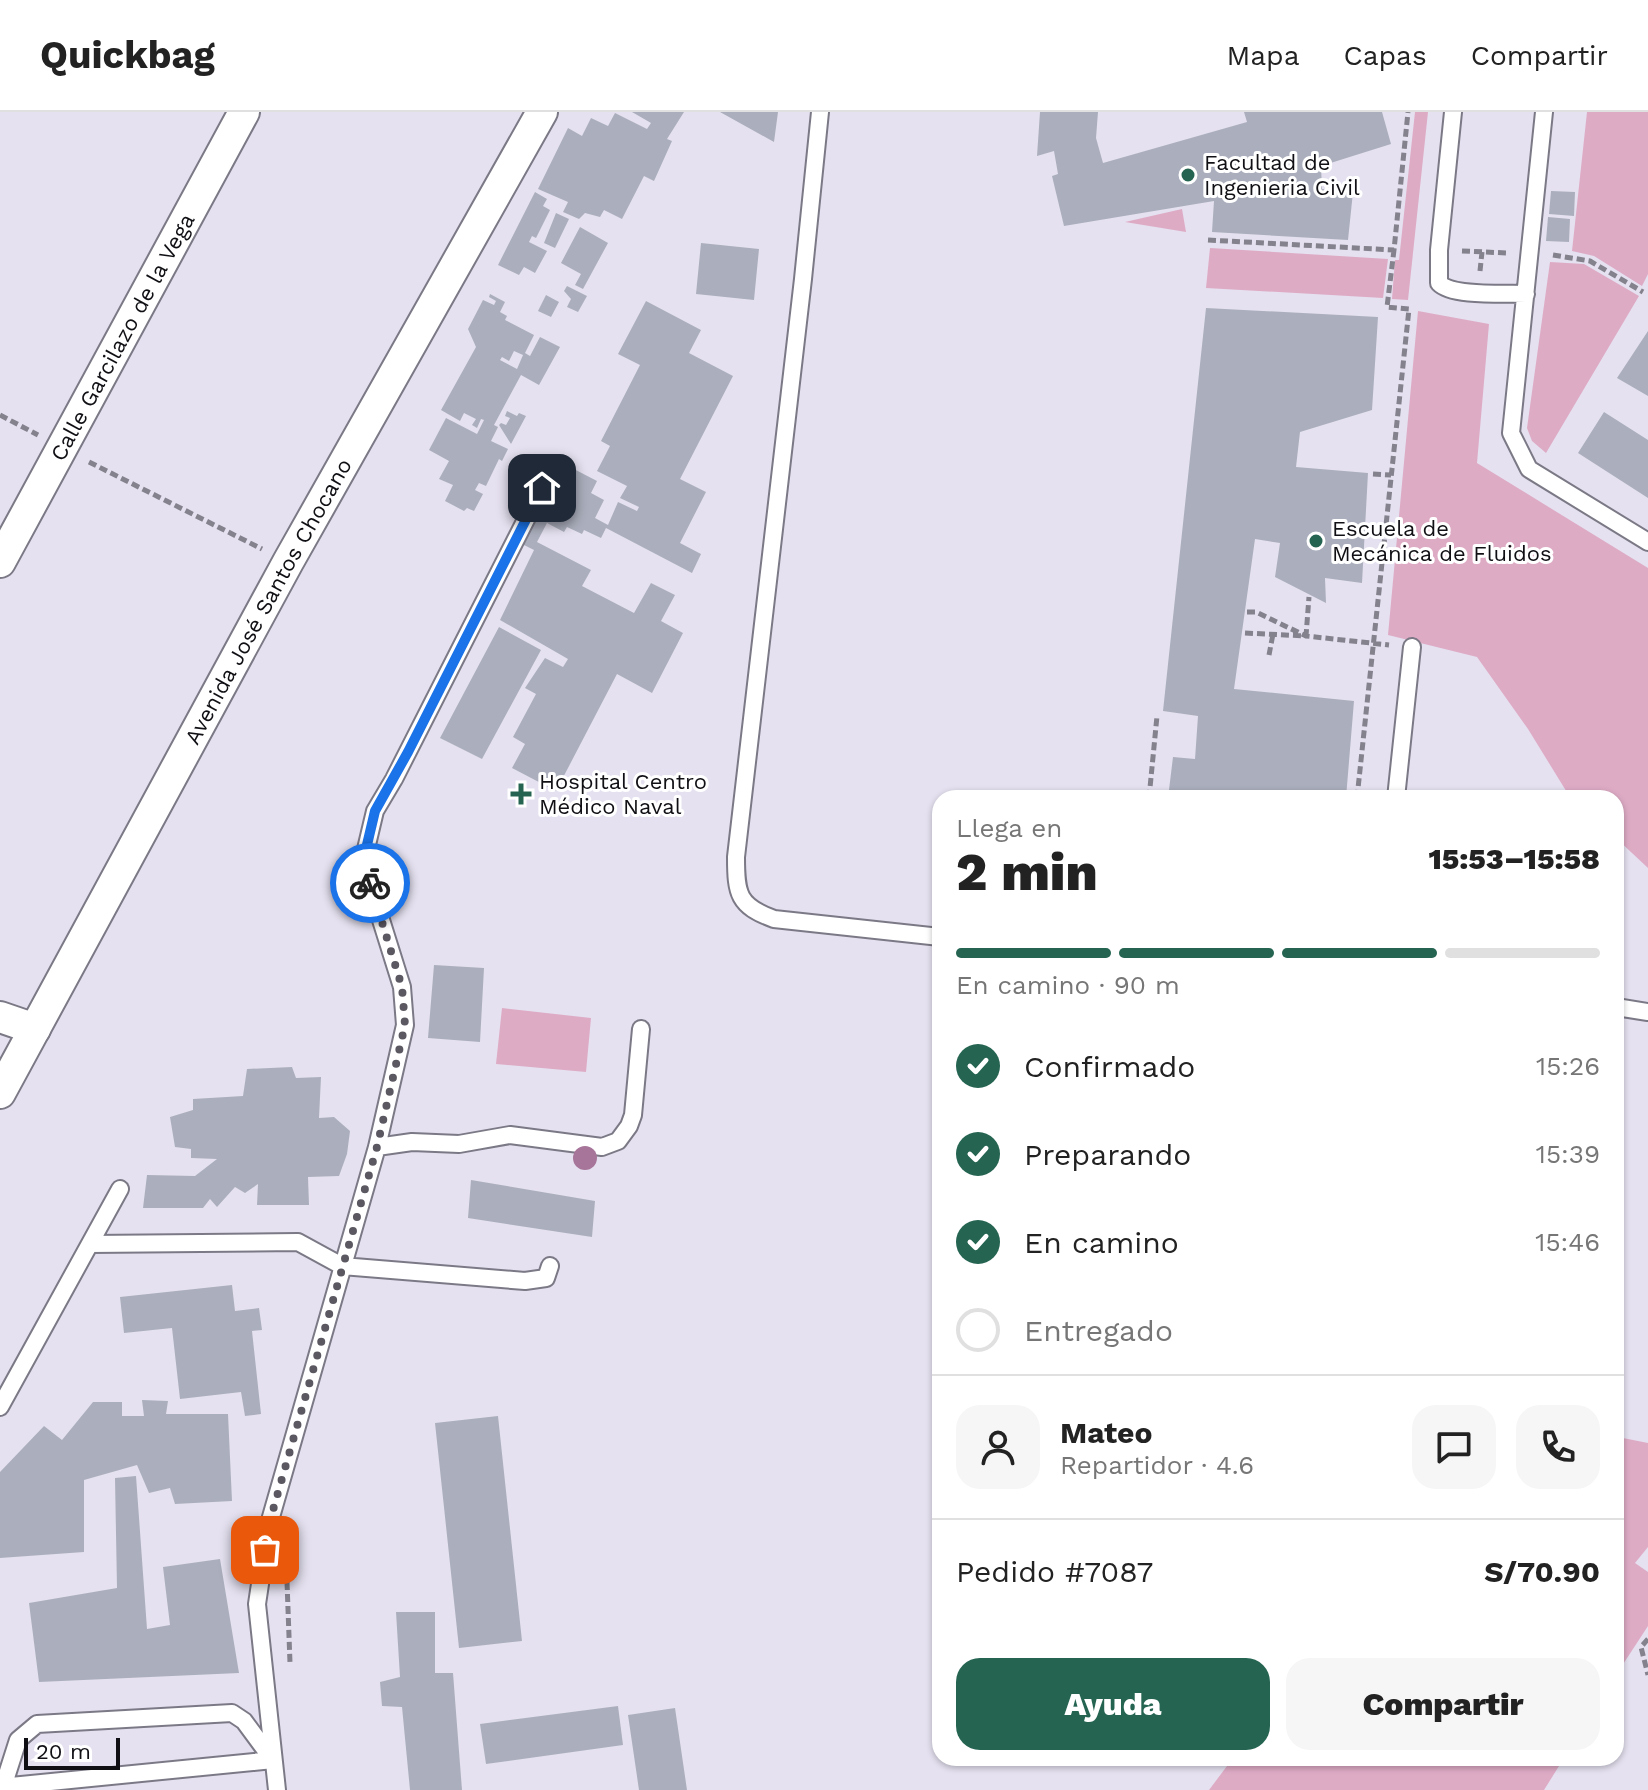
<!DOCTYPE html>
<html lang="es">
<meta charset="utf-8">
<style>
:root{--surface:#fff;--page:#f6f6f6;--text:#222;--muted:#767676;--line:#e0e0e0;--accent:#256451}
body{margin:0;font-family:"Work Sans",sans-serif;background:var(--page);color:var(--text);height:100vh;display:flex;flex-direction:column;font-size:30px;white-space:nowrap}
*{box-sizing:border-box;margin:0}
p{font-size:26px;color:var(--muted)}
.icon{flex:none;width:44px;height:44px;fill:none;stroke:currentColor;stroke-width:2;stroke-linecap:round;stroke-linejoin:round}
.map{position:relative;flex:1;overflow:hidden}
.drawer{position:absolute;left:932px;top:678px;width:692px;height:976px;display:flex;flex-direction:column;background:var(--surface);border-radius:24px;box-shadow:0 2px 6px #0004}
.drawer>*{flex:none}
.scale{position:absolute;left:24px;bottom:20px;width:96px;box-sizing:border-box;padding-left:8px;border:4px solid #100f14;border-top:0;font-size:22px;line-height:28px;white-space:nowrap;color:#100f14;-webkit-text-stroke:6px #fff;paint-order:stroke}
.pin{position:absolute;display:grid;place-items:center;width:68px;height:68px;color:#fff;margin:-34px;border-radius:16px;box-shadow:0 4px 12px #0006}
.courier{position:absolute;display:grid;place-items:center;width:80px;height:80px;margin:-40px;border:6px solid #1a73e8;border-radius:50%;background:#fff;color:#222;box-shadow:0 2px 10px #0007}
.overview em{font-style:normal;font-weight:800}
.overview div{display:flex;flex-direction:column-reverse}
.overview{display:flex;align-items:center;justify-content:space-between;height:136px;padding:0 24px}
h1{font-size:52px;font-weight:800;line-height:60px}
.bar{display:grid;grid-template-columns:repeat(4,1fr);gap:12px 8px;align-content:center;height:96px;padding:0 24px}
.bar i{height:10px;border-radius:6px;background:var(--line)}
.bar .on{background:var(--accent)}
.bar p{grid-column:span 4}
.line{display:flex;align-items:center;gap:20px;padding:0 24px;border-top:2px solid var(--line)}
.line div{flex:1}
.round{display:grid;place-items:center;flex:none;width:84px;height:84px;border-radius:24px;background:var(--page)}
ol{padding:0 24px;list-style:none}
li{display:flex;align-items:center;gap:24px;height:88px}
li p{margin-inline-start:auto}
li .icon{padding:8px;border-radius:50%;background:var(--accent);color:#fff;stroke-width:4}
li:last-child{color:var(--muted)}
li i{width:44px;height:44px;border:4px solid var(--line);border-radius:50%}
.cta{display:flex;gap:16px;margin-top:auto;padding:16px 24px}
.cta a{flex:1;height:92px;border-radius:24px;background:var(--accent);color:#fff;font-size:32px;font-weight:800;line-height:92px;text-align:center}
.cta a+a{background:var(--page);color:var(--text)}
header{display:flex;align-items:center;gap:48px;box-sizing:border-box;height:112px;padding:0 40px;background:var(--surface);border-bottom:2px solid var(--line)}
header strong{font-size:38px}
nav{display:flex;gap:44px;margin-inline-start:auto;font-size:28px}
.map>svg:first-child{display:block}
.green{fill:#deabc5}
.building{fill:#abafbd;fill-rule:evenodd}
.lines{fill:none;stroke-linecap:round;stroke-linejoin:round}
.service-casing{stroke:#7c7986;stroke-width:20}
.minor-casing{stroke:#7c7986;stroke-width:34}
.path{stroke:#84828c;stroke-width:5;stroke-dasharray:8 4;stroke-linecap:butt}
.service{stroke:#fff;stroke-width:16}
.minor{stroke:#fff;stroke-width:30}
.tree{fill:#a7759a}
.done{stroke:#5b5861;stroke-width:8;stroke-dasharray:0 14.4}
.route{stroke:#1a73e8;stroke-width:10}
.poi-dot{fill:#256451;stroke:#fff;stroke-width:3}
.labels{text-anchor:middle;stroke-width:6;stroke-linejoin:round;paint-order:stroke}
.poi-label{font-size:22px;fill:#100f14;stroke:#fff;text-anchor:start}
.street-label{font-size:22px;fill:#100f14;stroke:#fff}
</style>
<header>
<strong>Quickbag</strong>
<nav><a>Mapa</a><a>Capas</a><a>Compartir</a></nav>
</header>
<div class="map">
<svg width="1648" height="1678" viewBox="0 0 1648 1678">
<rect width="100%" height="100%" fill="#e5e1f0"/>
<path class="green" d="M1415,0H1428L1408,188L1392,187L1395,148H1399Z
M1587,0H1648V162L1642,174L1594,144L1572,139Z
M1182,97L1186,120L1125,110Z
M1210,136L1388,147L1383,186L1206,176Z
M1550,150L1584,152L1639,184L1546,341L1532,329L1527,316Z
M1418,199L1489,212L1477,351L1648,456V756L1616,726V686H1572L1568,682L1528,617L1477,545L1388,523Z
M502,896L591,906L586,960L496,952Z
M1623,1326L1648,1331V1435L1635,1451L1648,1460V1514L1616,1563V1327Z
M1233,1646H1564L1544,1678H1209Z"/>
<path class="building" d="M632,0H684L667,27L672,29L654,69L644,64L622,107L604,98L600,105L585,101L579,107L563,100L568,90L538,77L568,16L582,24L591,6L608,14L615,1L647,17L651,11Z
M720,0H778L774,30Z
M1040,0H1098L1096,26L1103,51L1247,10L1244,0H1382L1391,32L1321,54L1322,77L1353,80L1348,128L1212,120L1214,89L1064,114L1052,64L1058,62L1054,39L1037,44Z
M1551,79L1575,80L1574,104L1549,102Z
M535,80L547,87L543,94L550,98L536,126L532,124L529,130L547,139L535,161L524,155L519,163L498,153Z
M556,101L569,107L555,136L544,131Z
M1548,105L1570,107L1569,130L1546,129Z
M580,115L608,131L583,177L575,173L581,162L561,151Z
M701,131L759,137L754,188L696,182Z
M567,174L587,184L578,200L567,195L571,187L564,179Z
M490,182L505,190L500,200L507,204L505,208L534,223L525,241L530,244L540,225L560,235L539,273L521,263L494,313L498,315L491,329L508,337L502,349L499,347L486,374L479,371L475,378L483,382L474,399L467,396L464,399L445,389L453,373L439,367L449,349L429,338L446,306L477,322L484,308L481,307L477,316L472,313L476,307L464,301L460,309L441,298L476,235L468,217L483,188L494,193L496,189L489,185ZM514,239L523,243L517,257L500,248L502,245L509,249Z
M546,183L559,190L551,205L538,199Z
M646,189L701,218L689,241L733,264L680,367L706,380L680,431L701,442L692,461L606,416L601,426L584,418L582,422L567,415L564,420L547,411L537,430L591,458L582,474L634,501L651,471L675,483L661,509L683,521L652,581L617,562L556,679L512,656L525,632L513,625L536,582L525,576L545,546L563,555L568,547L500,508L534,438L518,430L554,362L563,367L570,355L597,369L591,381L604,388L595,406L608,413L618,390L637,399L639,395L620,386L627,374L597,359L610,334L601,329L640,253L618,242Z
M1206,196L1378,205L1372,298L1300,320L1296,355L1368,361L1362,471L1325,466L1326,491L1275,465L1280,431L1255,427L1234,577L1354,589L1346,686H1168L1173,645L1195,647L1198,604L1163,599Z
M1648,219V284L1617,266Z
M507,299L517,304L519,301L526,304L511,332L499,313L501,311L506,313L510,306L505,304Z
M1604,300L1648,328V386L1578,341Z
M499,515L541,538L482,647L440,626Z
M434,853L484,856L480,930L428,926Z
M292,955L296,966L321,965L319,1006L334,1005L350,1019L347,1042L339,1064L308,1065L309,1093H257L258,1072L245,1081L235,1075L217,1095L210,1087L203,1096H143L147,1063L195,1064L217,1047L191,1046V1037L175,1035L170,1005L193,998V987L243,984L247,957Z
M471,1068L595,1089L592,1125L468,1106Z
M232,1173L235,1199L259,1196L262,1218L252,1219L261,1302L245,1304L241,1280L180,1287L172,1216L124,1221L120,1185Z
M142,1288L168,1289L166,1302H228L232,1389L175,1392L170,1376L149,1381L137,1353L84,1368V1440L0,1446V1360L44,1314L62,1328L93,1290H122V1304H144Z
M498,1304L522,1529L459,1536L435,1311Z
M136,1364L147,1517L170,1513L163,1455L220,1447L239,1561L39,1570L29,1491L117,1476L115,1366Z
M396,1500H435V1561H453L462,1678H410L402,1595L382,1594L380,1570L400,1565Z
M618,1594L623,1633L486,1652L480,1612Z
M675,1596L687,1678H639L628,1603Z"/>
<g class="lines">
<g class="service-casing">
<path id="service" d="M820,0L803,167L736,745C736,782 738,794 774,807L940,825
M1453,0L1439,138V171C1452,185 1506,181 1526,182
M1544,0L1511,321L1529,357L1648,430
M1396,686L1412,535
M1616,895L1648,900
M377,1035L412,1030L459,1032L510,1023L602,1035L618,1029L629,1014L633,1003L641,917
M90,1132L298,1130L342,1154L525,1169L546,1166L550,1154
M0,1295L120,1077
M0,1675L273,1648
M3,1675L18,1628L37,1612L232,1601L244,1609L272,1647
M277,1678L257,1492L269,1412L377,1035L405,913L402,875L371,776L366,737L375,699L394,667L542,376"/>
</g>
<g class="minor-casing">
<g id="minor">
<path id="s1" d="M0,450L244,0"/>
<path d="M0,905L35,917"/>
<path id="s2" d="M0,981L288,450L542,0"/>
</g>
</g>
<path class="path" d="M1208,128L1394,138L1408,0
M1462,139L1508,141
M1553,143L1590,149L1643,180
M1480,159L1482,140
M0,303L38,323
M89,350L262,437
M1373,362L1391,363
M1247,500H1256L1306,524L1389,533
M1245,521L1306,524L1309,485
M1269,543L1273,522
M1149,686L1157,604
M1357,686L1409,197L1387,195L1394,138
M287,1470L290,1551
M1648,1527L1641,1535L1648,1563"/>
<use href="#service" class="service"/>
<use href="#minor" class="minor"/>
</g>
<circle class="tree" cx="585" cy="1046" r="12"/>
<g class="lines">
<path class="done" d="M265,1438L269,1412L377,1035L405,913L402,875L370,771"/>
<path class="route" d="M370,771L366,737L375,699L408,640L542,376"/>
</g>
<g class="poi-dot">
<circle cx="1188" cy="63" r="8"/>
<circle cx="1316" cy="429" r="8"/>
<path d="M517 670h8v8h8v8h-8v8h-8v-8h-8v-8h8z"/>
</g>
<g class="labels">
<g class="poi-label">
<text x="1204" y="58">Facultad de<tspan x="1204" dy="25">Ingenieria Civil</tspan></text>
<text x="1332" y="424">Escuela de<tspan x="1332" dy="25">Mecánica de Fluidos</tspan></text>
<text x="539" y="677">Hospital Centro<tspan x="539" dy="25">Médico Naval</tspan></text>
</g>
<g class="street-label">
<text dy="8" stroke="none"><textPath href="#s1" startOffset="256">Calle Garcilazo de la Vega</textPath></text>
<text dy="8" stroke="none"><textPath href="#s2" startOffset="560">Avenida José Santos Chocano</textPath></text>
</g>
</g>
</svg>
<div class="scale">20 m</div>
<div class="pin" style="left:265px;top:1438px;background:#ea580c"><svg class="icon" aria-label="bag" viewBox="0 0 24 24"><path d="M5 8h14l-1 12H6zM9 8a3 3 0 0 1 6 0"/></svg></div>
<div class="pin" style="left:542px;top:376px;background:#1f2937"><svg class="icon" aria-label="home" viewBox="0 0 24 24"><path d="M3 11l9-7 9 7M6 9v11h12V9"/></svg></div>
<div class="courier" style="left:370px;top:771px"><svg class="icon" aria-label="bike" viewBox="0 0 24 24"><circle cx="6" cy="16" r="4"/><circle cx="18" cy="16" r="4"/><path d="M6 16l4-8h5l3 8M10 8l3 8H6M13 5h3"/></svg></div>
<section class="drawer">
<div class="overview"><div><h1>2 min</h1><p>Llega en</p></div><em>15:53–15:58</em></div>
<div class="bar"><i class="on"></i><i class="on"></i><i class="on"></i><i></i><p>En camino · 90 m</p></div>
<ol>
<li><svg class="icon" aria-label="check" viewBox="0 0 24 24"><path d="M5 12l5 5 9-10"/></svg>Confirmado<p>15:26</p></li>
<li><svg class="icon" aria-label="check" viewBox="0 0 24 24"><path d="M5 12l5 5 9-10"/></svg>Preparando<p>15:39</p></li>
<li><svg class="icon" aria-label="check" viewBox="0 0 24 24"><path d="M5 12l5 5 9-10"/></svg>En camino<p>15:46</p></li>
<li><i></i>Entregado</li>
</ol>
<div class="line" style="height:144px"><a class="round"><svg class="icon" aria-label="person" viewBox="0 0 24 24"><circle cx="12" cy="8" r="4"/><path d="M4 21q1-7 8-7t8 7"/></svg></a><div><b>Mateo</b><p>Repartidor · 4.6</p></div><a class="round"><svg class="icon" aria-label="chat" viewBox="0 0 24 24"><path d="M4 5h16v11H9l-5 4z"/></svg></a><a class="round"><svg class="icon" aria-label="phone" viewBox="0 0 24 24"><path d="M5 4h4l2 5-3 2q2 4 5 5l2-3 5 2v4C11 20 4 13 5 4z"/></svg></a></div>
<div class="line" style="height:104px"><div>Pedido #7087</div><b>S/70.90</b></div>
<div class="cta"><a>Ayuda</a><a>Compartir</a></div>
</section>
</div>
